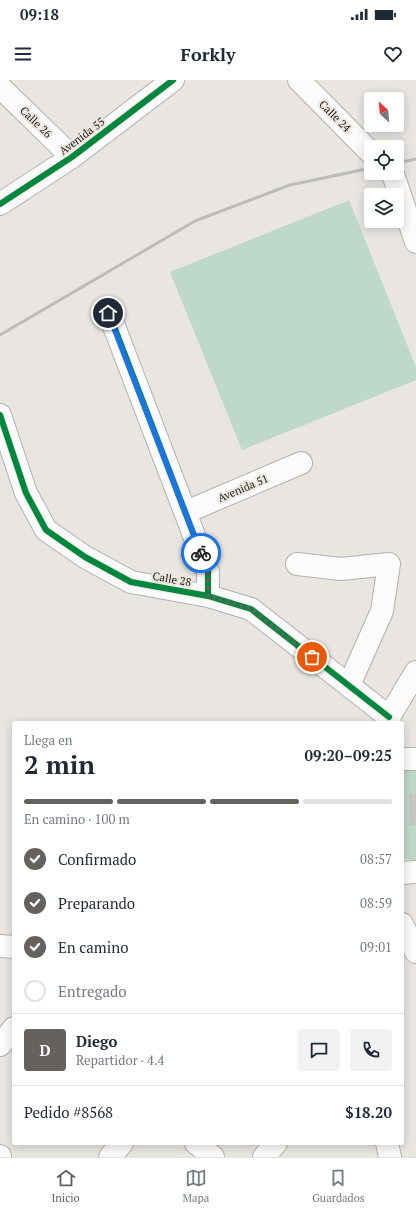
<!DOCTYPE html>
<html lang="es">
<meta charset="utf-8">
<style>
:root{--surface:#fff;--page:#f2f2f3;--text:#1f2937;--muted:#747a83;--line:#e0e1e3;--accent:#64615e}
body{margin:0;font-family:"PT Serif",serif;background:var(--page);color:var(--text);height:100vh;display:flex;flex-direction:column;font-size:15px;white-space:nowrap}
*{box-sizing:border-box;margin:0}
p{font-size:13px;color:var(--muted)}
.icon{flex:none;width:22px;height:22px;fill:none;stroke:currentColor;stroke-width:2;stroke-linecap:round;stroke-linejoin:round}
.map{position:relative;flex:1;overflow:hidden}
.sheet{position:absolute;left:12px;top:641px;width:392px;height:424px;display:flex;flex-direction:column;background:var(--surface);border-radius:4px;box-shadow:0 2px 10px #0003}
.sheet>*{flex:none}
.needle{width:26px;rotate:334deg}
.controls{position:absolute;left:364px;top:12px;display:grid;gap:8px}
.controls a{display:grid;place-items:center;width:40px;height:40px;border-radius:4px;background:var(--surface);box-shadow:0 2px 10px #0003;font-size:20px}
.pin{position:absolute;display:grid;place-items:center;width:34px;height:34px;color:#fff;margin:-17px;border:2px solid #fff;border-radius:50%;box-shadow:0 1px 4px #0007}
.courier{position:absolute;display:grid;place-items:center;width:40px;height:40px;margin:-20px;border:3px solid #1a73e8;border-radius:50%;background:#fff;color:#222;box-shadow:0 1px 5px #0007}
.headline em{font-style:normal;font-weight:600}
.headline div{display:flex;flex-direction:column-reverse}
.headline{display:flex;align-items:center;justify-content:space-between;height:68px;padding:0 12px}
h1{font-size:26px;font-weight:600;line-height:30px}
.bar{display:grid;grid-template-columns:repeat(4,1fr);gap:6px 4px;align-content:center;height:48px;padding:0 12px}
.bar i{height:5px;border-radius:3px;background:var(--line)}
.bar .selected{background:var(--accent)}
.bar p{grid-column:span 4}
.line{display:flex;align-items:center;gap:10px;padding:0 12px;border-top:1px solid var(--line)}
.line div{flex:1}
.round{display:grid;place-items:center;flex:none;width:42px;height:42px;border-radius:4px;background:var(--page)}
ol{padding:0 12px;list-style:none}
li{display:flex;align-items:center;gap:12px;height:44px}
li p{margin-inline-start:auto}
li .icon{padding:4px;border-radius:50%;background:var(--accent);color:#fff;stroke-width:4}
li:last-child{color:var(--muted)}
li i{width:22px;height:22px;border:2px solid var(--line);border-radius:50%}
.status{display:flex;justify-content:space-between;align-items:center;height:28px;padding:0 20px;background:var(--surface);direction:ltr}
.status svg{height:11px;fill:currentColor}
header{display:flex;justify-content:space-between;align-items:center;height:52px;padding:0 12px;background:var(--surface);font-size:18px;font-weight:600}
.tabs{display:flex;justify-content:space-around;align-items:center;height:56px;border-top:1px solid var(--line);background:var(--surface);font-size:11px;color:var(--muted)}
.tabs a{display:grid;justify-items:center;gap:2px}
.tabs .selected{color:var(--accent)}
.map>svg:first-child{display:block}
.green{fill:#bed8c9}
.building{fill:#c7c5c2}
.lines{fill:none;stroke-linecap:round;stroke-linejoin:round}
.minor-casing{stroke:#b2b0ad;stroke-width:24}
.minor{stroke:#fcfbfb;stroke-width:22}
.rail{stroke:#bdbcbb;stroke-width:3}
.cycleway-casing{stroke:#ece6df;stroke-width:8}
.cycleway{stroke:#00873e;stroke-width:6}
.done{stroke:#64615e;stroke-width:4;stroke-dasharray:0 7.2}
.route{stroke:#1a73e8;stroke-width:5}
.labels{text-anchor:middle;stroke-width:4;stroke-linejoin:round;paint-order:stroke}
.street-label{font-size:11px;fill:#1c1917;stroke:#ece6df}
</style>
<div class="status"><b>09:18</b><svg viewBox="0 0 49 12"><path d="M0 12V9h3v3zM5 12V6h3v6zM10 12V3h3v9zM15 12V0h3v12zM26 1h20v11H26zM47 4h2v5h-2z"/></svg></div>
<header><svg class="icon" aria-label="menu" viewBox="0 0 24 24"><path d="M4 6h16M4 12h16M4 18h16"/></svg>Forkly<svg class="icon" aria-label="heart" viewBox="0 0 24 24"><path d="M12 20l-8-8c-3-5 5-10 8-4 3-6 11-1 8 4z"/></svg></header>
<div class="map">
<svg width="416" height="1077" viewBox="0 0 416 1077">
<rect width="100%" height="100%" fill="#e9e6e2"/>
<path class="green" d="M349,120L416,287V300L242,370L170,192Z
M402,690L416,691V782L402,778Z"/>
<path class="building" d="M409,714H416V745H410Z"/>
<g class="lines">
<g class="minor-casing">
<path id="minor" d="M299,0L371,73
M0,7L72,77
M391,93L394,97L416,162
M0,124L72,77L173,0
M109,233L208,492V516
M0,335L26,413L46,450L85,477L131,502L208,516L251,529L389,637
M186,432L301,383
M297,484L341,489L389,484L382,531L349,605
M389,637L416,592
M402,679H416
M402,793L416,792
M402,844L416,872
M0,866L14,867
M0,965L14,948
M196,1063L213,1077
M387,1063L390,1077
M0,1076V1077
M110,1077L122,1063
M264,1077L276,1063"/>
</g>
<use href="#minor" class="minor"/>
<path class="rail" d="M397,83L416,79
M0,255L195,141L290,105L371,88"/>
<g class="cycleway-casing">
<path id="cycleway" d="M0,124L72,77L173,0
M109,233L208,492V516
M0,335L26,413L46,450L85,477L131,502L208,516L251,529L389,637"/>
</g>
<use href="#cycleway" class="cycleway"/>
</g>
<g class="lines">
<path class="done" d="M201,473L208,492V516L251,529L312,577"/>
<path class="route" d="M108,233L201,473"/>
</g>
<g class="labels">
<g class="street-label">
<text transform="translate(335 36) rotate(45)" y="4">Calle 24</text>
<text transform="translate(36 42) rotate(44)" y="4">Calle 26</text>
<text transform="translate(82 56) rotate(-37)" y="4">Avenida 55</text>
<text transform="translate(243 408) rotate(-23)" y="4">Avenida 51</text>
<text transform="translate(172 499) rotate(10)" y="4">Calle 28</text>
</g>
</g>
</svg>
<div class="controls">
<a><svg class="needle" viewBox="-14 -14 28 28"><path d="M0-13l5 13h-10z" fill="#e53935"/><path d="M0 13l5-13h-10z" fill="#747a83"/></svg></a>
<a><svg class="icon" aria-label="locate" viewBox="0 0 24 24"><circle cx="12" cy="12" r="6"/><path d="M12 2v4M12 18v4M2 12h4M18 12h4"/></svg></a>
<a><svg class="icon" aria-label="layers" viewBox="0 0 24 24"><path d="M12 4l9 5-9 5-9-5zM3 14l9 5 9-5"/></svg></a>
</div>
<div class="pin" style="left:312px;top:577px;background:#ea580c"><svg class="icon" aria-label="bag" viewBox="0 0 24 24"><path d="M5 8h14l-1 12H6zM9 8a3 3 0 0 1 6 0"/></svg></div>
<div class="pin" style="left:108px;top:233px;background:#1f2937"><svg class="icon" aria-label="home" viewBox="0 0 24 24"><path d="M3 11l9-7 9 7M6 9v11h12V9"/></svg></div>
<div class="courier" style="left:201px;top:473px"><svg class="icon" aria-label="bike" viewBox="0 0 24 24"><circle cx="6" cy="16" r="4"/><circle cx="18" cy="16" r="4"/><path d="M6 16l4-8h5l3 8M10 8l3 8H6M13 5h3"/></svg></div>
<section class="sheet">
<div class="headline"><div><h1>2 min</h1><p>Llega en</p></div><em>09:20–09:25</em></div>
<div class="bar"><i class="selected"></i><i class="selected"></i><i class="selected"></i><i></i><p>En camino · 100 m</p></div>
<ol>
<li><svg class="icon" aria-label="check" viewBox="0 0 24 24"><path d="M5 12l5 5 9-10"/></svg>Confirmado<p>08:57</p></li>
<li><svg class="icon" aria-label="check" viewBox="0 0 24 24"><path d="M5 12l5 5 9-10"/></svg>Preparando<p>08:59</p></li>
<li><svg class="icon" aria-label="check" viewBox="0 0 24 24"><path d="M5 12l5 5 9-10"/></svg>En camino<p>09:01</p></li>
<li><i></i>Entregado</li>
</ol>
<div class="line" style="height:72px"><b class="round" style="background:var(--accent);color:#fff">D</b><div><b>Diego</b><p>Repartidor · 4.4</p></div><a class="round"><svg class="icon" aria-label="chat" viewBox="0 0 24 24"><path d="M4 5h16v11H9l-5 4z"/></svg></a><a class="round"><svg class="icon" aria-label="phone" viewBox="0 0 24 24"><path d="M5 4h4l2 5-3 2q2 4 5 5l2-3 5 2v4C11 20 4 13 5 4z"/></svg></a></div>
<div class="line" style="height:52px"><div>Pedido #8568</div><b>$18.20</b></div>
</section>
</div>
<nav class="tabs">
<a class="selected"><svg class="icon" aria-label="home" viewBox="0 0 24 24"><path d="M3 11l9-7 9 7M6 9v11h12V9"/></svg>Inicio</a>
<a><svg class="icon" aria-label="map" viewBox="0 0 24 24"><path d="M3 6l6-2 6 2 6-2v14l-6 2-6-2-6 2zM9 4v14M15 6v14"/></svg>Mapa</a>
<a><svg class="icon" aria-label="saved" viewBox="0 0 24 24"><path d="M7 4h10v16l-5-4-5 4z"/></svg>Guardados</a>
</nav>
